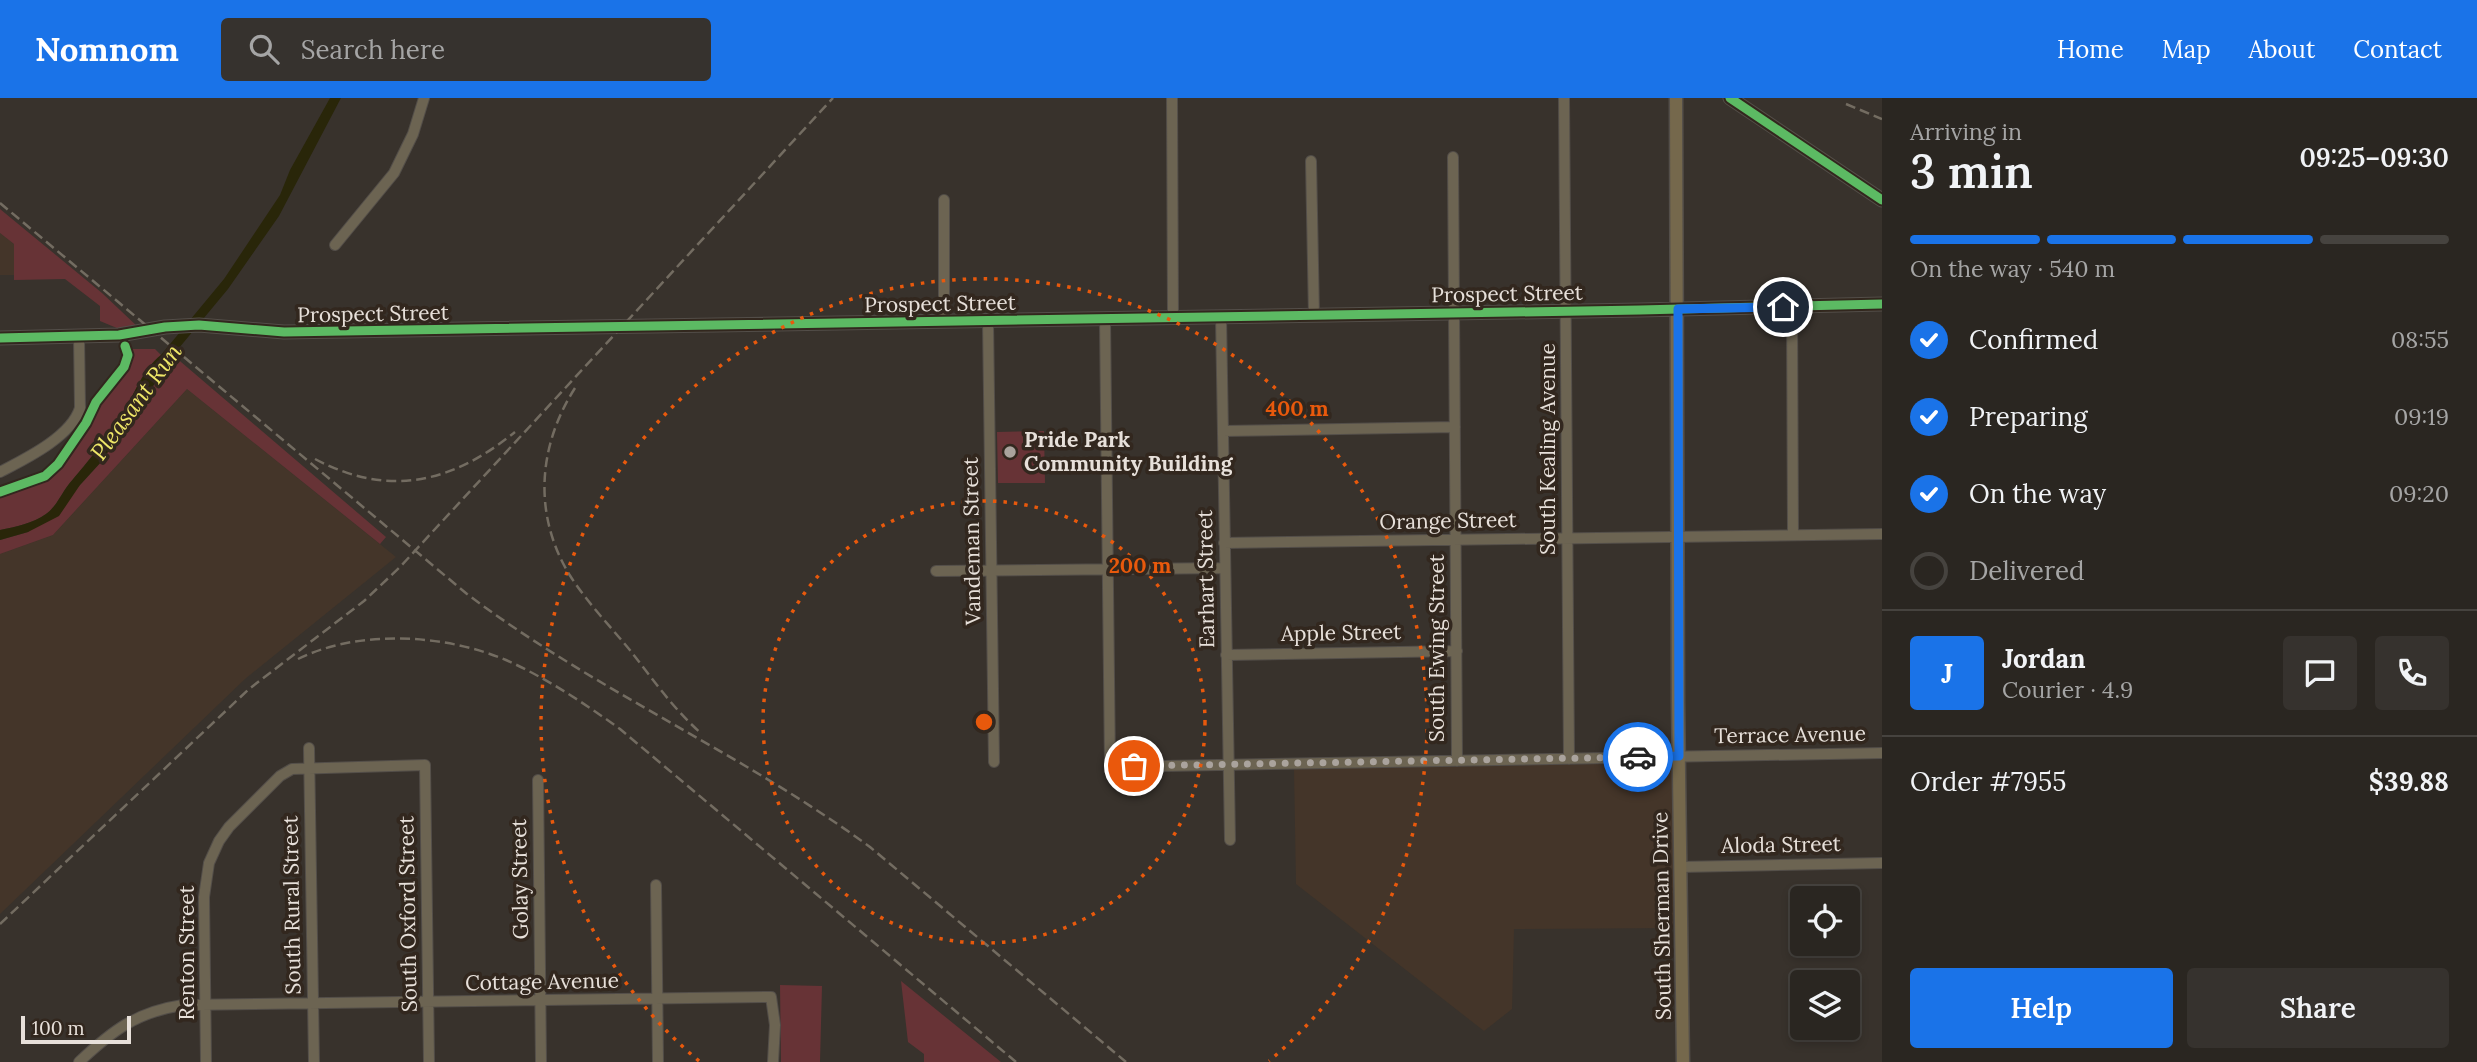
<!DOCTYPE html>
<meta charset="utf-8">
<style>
:root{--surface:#2a2621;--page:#36322e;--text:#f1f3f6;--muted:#a5a5a5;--line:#46433f;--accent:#1a73e8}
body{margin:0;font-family:Lora,serif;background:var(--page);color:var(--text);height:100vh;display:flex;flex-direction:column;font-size:26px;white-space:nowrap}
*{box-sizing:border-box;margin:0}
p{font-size:23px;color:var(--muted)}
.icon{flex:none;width:38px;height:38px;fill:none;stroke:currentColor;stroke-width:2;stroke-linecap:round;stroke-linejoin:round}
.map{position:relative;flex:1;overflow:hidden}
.details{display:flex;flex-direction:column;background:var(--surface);width:595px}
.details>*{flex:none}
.tools{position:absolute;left:1790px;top:788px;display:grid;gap:14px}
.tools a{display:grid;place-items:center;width:70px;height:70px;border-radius:7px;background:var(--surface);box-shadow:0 4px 10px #0003,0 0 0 2px var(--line);font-size:35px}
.scale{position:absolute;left:21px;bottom:18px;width:110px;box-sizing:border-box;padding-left:7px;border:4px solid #e7e0da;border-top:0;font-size:19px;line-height:24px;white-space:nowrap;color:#e7e0da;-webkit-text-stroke:5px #32271e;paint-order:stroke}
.pin{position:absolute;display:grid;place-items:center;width:60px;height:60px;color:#fff;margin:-30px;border:4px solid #fff;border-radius:50%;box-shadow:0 2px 7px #0007}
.courier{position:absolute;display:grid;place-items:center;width:70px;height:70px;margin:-35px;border:5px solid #1a73e8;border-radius:50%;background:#fff;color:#222;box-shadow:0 2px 9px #0007}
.summary em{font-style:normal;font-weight:600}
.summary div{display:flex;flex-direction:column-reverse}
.summary{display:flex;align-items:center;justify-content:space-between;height:119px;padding:0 28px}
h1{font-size:46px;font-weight:600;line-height:52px}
.bar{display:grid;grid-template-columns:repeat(4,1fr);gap:10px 7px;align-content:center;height:84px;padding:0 28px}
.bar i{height:9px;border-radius:5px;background:var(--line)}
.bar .on{background:var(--accent)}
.bar p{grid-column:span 4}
.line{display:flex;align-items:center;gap:18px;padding:0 28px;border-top:2px solid var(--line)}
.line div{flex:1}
.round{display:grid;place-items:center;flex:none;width:74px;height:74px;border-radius:7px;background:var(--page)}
ol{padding:0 28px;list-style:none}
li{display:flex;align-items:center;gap:21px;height:77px}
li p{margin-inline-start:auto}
li .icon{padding:7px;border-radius:50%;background:var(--accent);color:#fff;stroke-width:4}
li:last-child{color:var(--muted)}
li i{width:38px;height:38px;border:4px solid var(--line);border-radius:50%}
.primary-button{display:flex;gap:14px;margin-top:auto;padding:14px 28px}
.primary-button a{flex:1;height:80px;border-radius:7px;background:var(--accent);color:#fff;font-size:28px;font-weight:600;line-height:80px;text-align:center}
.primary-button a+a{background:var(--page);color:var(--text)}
header{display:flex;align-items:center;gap:42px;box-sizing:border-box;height:98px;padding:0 35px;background:var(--accent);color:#fff}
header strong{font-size:33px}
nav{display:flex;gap:38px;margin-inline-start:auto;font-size:24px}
.search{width:490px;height:63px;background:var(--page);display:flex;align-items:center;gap:18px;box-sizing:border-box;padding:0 24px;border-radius:7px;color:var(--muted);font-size:26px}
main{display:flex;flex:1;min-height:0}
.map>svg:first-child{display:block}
.built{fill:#443529}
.green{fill:#673336}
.water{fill:#292609}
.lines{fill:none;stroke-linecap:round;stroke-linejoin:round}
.minor-casing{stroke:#534e49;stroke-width:12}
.major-casing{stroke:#534e49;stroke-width:15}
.minor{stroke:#6c6452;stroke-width:10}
.major{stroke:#75684c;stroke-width:12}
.rail{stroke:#736c61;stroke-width:2.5;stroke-dasharray:10 5;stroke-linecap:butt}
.cycleway-casing{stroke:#32271e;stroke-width:13}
.cycleway{stroke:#5cba63;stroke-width:9}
.done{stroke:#aaa39d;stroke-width:7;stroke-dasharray:0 12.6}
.route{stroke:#1a73e8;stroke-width:9}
.ring{fill:none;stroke:#e8590c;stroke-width:3.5;stroke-dasharray:3.5 7}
.poi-dot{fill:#aaa39d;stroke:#32271e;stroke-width:2.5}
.labels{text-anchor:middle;stroke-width:7;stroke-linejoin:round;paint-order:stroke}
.street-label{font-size:21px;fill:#e7e0da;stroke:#32271e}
.poi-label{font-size:21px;font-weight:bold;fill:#e7e0da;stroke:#32271e;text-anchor:start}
.water-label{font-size:23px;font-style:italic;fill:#efe768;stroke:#32271e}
.centre{fill:#e8590c;stroke:#32271e;stroke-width:3.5}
.ring-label{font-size:21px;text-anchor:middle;font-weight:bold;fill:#e8590c;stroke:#32271e;stroke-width:7;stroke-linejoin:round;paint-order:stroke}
</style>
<header>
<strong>Nomnom</strong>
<div class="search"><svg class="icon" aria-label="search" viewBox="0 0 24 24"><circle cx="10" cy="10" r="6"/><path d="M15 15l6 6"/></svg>Search here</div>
<nav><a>Home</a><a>Map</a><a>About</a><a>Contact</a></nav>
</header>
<main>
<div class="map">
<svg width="1882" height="964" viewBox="0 0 1882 964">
<rect width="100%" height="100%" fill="#38322c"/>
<path class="built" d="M0,135L14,146V177H0Z
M187,291L396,459L245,581L0,816V456L53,437Z
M1673,665V830L1514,831L1512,911L1484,933L1296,786L1294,671Z"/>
<path class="green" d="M0,111L102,195L139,230L124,233L100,223V208L65,181L14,182V146L0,135Z
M132,251H155L161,257C142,272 137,292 125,311C110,338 89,362 69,386C61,396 57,408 46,416C33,425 16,429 0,432V396C13,392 29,389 41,383C69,368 82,329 98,305C112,284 128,278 132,251Z
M174,258L386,439L380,446L187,291L53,437L0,456V442L28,434L80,387L101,364Z
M1044,333L1045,385H998L997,334Z
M901,883L1001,964H924V956L908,944Z
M780,887L822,888L820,964H781Z"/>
<path class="water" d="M330,0H341L279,118L228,191L179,250L101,364L80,387L59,418L28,434L0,442V432C16,429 33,425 46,416C57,408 61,396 69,386C89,362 110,338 125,311C137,291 143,272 161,257L224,181L280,97L290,72Z"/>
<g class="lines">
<g class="minor-casing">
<path id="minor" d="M1172,0L1173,219
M1564,0L1569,661
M1453,59L1457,663
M1311,63L1314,218
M944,102V224
M335,147L394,75L413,36L424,0
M1792,209L1793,437
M1221,219L1230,742
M1105,221L1110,669L1882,655
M988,223L994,664
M1223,333L1455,329
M0,374C25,361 71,339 80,310L79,239
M1224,445L1882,436
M936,473L1224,470
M1226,557L1457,553
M309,650L314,964
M538,682L541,964
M1680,769L1882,765
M656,787L658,964
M79,964C112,933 136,914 183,907L771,899L775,927L773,964
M206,964L204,799L209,765L219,743L229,729L280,678L292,671L425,667L429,964"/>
</g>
<g class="major-casing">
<path id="major" d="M1676,0L1678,604L1683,964
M1730,0L1882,102
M0,240L119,237L165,229L199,227L284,234L1640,212L1882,206"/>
</g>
<use href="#minor" class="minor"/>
<use href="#major" class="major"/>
<path class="rail" d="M1846,6L1882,21
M0,105L467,496C594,592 742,655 870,749L1126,964
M575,290C538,348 533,416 569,476C586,503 609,527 629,551C652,580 674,612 702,636
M315,361C389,400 452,385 515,334
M298,561C359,531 444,536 506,562C546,580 584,605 620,631L1016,964
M0,826L249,591L364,503L400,469L833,0"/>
<g class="cycleway-casing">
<path id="cycleway" d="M1730,0L1882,102
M0,240L119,237L165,229L199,227L284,234L1640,212L1882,206
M0,394L45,378L58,366L86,325L96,304L124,269L128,257L125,248"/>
</g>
<use href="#cycleway" class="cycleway"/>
</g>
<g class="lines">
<path class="done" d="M1134,668L1638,659"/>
<path class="route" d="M1638,659L1679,658L1678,211L1783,209"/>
</g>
<g class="ring">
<circle cx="984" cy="624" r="221"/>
<path d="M699 963A443 443 0 1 1 1269 963"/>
</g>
<circle class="poi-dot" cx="1010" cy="354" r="7"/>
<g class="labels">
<g class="street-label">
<text transform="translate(1507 196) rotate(-1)" y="7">Prospect Street</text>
<text transform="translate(940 206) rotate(-1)" y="7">Prospect Street</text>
<text transform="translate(373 216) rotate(-1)" y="7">Prospect Street</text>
<text transform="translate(1548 351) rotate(-90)" y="7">South Kealing Avenue</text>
<text transform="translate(1448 423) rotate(-1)" y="7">Orange Street</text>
<text transform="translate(972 443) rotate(-91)" y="7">Vandeman Street</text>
<text transform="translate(1206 481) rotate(-91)" y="7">Earhart Street</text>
<text transform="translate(1341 535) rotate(-1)" y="7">Apple Street</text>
<text transform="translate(1437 550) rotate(-90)" y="7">South Ewing Street</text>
<text transform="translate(1790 637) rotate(-1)" y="7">Terrace Avenue</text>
<text transform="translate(1781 747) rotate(-1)" y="7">Aloda Street</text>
<text transform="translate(520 781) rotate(-91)" y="7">Golay Street</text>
<text transform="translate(292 807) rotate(-91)" y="7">South Rural Street</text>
<text transform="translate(408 816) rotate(-91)" y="7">South Oxford Street</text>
<text transform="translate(1662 818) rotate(-91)" y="7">South Sherman Drive</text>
<text transform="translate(187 855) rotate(-90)" y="7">Renton Street</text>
<text transform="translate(542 884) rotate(-1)" y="7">Cottage Avenue</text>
</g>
<g class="poi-label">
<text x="1024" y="349">Pride Park<tspan x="1024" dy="24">Community Building</tspan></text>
</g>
<g class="water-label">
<text transform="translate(136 304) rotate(-54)" y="8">Pleasant Run</text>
</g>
</g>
<circle cx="984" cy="624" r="10" class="centre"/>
<g class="ring-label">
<text x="1297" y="318">400 m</text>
<text x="1140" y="475">200 m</text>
</g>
</svg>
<div class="tools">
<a><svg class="icon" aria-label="locate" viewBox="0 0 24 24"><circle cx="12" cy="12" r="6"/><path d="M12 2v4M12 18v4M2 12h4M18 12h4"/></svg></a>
<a><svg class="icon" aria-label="layers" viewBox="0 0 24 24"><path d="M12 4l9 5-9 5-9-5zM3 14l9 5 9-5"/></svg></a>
</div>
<div class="scale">100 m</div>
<div class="pin" style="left:1134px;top:668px;background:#ea580c"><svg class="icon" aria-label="bag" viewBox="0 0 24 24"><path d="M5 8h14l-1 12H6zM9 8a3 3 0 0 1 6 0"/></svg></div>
<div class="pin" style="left:1783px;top:209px;background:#1f2937"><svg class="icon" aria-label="home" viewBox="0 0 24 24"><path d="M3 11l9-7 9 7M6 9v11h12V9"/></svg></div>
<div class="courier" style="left:1638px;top:659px"><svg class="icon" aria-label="car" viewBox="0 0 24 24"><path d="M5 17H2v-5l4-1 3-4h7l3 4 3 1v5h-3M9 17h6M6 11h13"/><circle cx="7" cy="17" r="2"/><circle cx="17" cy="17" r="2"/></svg></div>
</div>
<section class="details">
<div class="summary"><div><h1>3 min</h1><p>Arriving in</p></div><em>09:25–09:30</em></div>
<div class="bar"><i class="on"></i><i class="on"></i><i class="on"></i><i></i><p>On the way · 540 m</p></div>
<ol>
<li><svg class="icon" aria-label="check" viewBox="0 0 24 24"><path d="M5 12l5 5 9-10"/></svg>Confirmed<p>08:55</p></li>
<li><svg class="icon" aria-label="check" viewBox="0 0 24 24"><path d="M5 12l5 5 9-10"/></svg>Preparing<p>09:19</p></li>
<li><svg class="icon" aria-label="check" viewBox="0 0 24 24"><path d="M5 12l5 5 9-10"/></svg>On the way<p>09:20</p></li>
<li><i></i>Delivered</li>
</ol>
<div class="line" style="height:126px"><b class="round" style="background:var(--accent);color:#fff">J</b><div><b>Jordan</b><p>Courier · 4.9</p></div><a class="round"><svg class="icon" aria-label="chat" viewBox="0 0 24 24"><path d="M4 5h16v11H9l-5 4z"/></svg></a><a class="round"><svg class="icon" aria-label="phone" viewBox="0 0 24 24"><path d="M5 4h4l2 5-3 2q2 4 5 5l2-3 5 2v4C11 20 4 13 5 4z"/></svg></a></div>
<div class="line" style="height:91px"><div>Order #7955</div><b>$39.88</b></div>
<div class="primary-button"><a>Help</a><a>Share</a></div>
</section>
</main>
